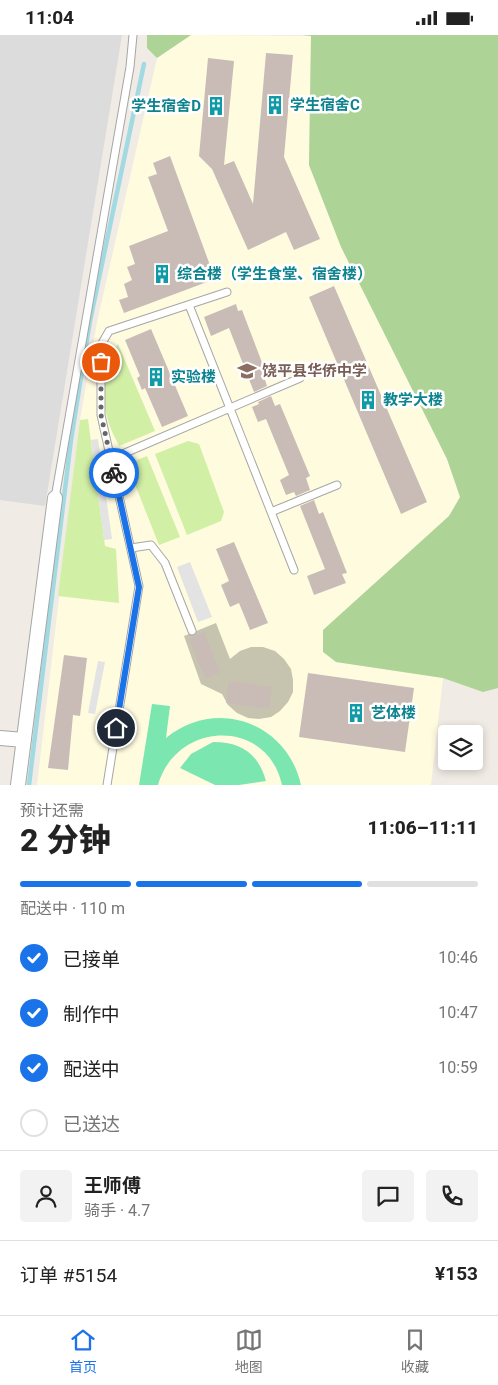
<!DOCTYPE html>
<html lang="zh">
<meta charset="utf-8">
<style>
:root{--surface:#fff;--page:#f2f2f2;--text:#222;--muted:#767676;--line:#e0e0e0;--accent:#1a73e8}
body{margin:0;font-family:Roboto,"Noto Sans SC",sans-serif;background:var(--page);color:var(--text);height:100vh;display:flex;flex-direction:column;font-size:19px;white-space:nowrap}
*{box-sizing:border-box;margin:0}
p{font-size:16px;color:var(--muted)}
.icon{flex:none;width:28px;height:28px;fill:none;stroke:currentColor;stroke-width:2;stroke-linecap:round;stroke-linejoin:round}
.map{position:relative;height:750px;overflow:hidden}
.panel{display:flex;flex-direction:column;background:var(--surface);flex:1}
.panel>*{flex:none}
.buttons{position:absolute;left:438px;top:690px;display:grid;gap:10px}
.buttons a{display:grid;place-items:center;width:45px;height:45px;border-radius:5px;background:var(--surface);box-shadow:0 2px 8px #0003;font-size:25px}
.pin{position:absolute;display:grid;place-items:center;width:42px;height:42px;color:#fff;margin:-21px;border:2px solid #fff;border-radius:50%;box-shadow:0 1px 5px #0007}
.courier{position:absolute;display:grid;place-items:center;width:50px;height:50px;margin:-25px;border:4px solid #1a73e8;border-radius:50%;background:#fff;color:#222;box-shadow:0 1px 6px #0007}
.overview em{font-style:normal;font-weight:800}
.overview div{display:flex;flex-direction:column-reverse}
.overview{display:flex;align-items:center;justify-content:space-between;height:85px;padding:0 20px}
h1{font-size:32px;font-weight:800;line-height:38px}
.bar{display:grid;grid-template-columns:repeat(4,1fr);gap:8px 5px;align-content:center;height:60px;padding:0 20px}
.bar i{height:6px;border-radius:4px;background:var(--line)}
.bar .on{background:var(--accent)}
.bar p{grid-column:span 4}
.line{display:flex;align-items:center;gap:12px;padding:0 20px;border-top:1px solid var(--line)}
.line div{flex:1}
.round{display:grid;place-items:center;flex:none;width:52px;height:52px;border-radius:5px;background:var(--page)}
ol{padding:0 20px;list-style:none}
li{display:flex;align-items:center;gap:15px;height:55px}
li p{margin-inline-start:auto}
li .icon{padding:5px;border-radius:50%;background:var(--accent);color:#fff;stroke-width:4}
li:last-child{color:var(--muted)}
li i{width:28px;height:28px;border:2px solid var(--line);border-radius:50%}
.status{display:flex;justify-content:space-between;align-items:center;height:35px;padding:0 25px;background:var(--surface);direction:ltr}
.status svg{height:14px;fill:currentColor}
.tab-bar{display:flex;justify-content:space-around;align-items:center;height:70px;border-top:1px solid var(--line);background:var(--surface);font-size:14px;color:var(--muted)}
.tab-bar a{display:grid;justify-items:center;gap:2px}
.tab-bar .on{color:var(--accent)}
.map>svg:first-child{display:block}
.residential{fill:#dddcdc}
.education{fill:#fffbdf}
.construction{fill:#c6c3af}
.grass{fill:#d2efa6}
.forest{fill:#aed396}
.pitch{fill:#7ce6b1}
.parking{fill:#e3e3e3}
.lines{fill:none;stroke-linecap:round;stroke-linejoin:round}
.stream{stroke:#a1dae2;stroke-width:4.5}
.building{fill:#c9bcb7}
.lane-casing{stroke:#a6a6a6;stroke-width:9}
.street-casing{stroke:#a6a6a6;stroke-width:16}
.lane{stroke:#fff;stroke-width:7}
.street{stroke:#fff;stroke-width:14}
.done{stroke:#686664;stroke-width:5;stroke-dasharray:0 9}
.route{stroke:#1a73e8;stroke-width:6}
.labels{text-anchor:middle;stroke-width:5;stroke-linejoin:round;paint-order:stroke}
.culture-label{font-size:15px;font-weight:bold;fill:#0d838f;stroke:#fff;text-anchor:start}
.education-label{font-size:15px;font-weight:bold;fill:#785e54;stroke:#fff;text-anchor:start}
</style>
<div class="status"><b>11:04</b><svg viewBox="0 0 49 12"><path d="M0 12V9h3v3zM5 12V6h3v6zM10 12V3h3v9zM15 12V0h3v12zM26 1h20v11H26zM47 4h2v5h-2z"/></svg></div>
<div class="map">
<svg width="498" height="750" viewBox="0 0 498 750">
<rect width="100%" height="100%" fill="#f0ebe4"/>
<path class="residential" d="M0,0H122L45,471L0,465Z"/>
<path class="education" d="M191,0L311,1L309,131L447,424L461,462L449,481L404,524L336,627L443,643L431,750H37L80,385L97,287L157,23Z"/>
<path class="construction" d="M216,588L230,624L240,616L251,612H263L275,616L284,624L291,634L293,645V657L288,667L280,676L271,682L259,684L248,683L237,678L228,670L222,659L201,649L184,601Z"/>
<path class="grass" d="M118,309L155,396L119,411C115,402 109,392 107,382C101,362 102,324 118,309Z
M88,384L105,511L116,514L119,568L58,561L80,385Z
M188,406L199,409L224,477L221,486L187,500L155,419Z
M147,421L180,502L159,510L127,429Z"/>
<path class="forest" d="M147,0H191L157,23L147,13Z
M302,0H498V653L483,657L443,643L336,627L323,617V595L449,481L460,462L447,424L341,212L309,130L311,1Z"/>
<path class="pitch" d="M152,669L170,671L166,703C215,662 287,687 301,750H282C267,682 176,686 158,750H139Z
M213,707C241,707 258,718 266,746L239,750H215L180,733L191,719Z"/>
<path class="parking" d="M98,404L112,504L104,505L91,405Z
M190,527L212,582L198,587L177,532Z
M98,626L105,627L95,679L88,678Z"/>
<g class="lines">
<path class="stream" d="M29,750L71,405L90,286L144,29"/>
</g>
<path class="building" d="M266,18L293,20L284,122L320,204L294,215L286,197L248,215L212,134L199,121L208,23L234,26L224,130L234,126L253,169Z
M170,121L215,244L124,278L119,265L128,262L124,249L132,245L127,232L135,229L129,211L168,196L148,142L157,139L153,128Z
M334,251L427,467L401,479L309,262Z
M236,269L238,276L242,275L266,338L263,339L267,351L254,357L229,293L211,301L204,282Z
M151,294L188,381L162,392L145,353L142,355L137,343L140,341L125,305Z
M271,361L275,371L280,369L310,441L306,443L310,455L296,461L294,457L286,460L280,445L289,440L266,384L258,387L252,372L259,369L258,367Z
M314,465L319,479L323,477L347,538L342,539L346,548L314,560L307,541L325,534L300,471Z
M234,507L268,588L250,595L239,568L230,572L221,550L229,546L216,514Z
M204,597L220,637L205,643L189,604Z
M64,620L87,623L80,681L73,680L68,735L48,733Z
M308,638L414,653L405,717L299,702Z
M229,646L272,652L269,674L226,668Z"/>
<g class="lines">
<g class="lane-casing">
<path id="lane" d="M189,270L294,535
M111,424L300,343
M55,463L130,32L133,0
M271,477L337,450
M131,513L151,510L165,528L192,596
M107,750L139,551L101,380V310L109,296L227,257"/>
</g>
<g class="street-casing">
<path id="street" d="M0,703L24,705
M18,750L55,463"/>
</g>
<use href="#lane" class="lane"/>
<use href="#street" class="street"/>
</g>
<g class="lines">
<path class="done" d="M101,327V380L114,438"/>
<path class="route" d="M114,438L139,552L116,693"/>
</g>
<defs>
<g id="building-bare" transform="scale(1.5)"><path d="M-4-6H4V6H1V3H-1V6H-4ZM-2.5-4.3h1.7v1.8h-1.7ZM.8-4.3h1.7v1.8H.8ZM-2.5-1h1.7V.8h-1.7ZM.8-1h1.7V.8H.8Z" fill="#0f9aa8" stroke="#fff" stroke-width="2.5" paint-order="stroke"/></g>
<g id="school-bare" transform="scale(1.5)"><path d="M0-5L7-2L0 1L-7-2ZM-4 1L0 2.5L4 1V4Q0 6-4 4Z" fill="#8d6e63" stroke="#fff" stroke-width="2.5" paint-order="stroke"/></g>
</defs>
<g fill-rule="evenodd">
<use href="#building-bare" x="275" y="70"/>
<use href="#building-bare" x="216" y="71"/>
<use href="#building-bare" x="162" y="239"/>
<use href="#school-bare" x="247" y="336"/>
<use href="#building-bare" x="156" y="342"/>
<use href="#building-bare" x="368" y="365"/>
<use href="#building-bare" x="356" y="678"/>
</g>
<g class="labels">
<g class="culture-label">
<text x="290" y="75">学生宿舍C</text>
<text x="201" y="76" text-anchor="end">学生宿舍D</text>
<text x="177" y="244">综合楼（学生食堂、宿舍楼）</text>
<text x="171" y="347">实验楼</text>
<text x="383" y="370">教学大楼</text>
<text x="371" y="683">艺体楼</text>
</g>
<g class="education-label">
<text x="262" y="341">饶平县华侨中学</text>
</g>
</g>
</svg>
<div class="buttons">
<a><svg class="icon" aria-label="layers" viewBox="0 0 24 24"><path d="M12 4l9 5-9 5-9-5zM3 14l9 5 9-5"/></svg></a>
</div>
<div class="pin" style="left:101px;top:327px;background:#ea580c"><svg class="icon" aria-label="bag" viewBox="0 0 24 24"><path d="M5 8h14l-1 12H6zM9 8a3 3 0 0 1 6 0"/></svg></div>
<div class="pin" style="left:116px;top:693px;background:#1f2937"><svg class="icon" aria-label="home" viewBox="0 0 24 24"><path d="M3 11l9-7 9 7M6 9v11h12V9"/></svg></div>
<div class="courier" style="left:114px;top:438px"><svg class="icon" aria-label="bike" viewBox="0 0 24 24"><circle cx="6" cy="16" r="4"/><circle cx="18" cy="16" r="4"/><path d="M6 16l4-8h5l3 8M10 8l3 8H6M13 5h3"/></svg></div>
</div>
<section class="panel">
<div class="overview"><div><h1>2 分钟</h1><p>预计还需</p></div><em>11:06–11:11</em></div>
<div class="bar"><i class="on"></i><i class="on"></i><i class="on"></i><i></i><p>配送中 · 110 m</p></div>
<ol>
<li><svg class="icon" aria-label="check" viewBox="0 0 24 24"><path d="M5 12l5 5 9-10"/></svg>已接单<p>10:46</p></li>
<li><svg class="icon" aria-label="check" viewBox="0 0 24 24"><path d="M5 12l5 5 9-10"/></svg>制作中<p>10:47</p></li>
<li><svg class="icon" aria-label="check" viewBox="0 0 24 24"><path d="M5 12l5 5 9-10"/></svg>配送中<p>10:59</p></li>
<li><i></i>已送达</li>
</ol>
<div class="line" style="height:90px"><a class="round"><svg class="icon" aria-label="person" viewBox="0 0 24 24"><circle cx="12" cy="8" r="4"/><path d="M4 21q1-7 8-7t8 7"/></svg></a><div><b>王师傅</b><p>骑手 · 4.7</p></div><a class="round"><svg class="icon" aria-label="chat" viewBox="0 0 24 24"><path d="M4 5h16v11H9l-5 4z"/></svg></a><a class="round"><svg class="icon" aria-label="phone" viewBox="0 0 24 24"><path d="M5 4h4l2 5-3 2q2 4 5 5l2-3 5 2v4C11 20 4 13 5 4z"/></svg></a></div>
<div class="line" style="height:65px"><div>订单 #5154</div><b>¥153</b></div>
</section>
<nav class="tab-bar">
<a class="on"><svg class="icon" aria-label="home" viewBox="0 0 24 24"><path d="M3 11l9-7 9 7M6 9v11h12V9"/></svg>首页</a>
<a><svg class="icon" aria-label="map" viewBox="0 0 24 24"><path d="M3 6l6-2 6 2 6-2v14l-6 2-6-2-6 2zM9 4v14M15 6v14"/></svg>地图</a>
<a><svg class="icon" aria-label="saved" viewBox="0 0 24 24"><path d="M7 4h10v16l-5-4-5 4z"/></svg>收藏</a>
</nav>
